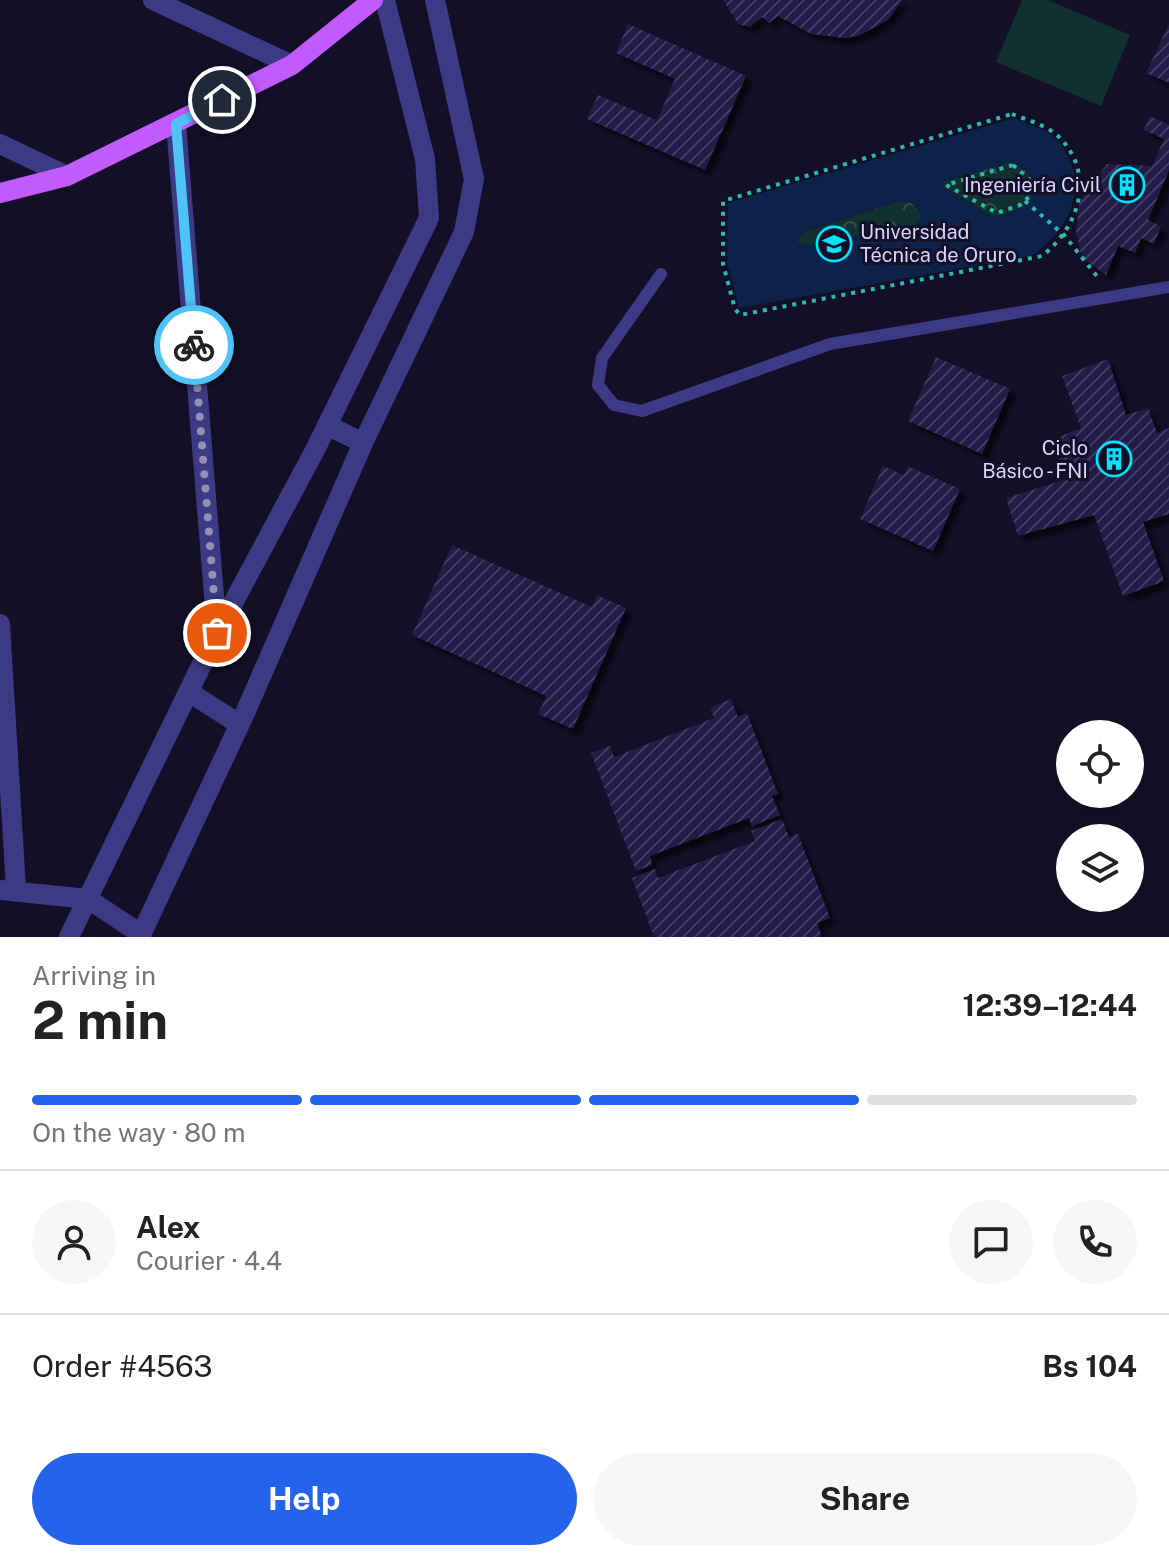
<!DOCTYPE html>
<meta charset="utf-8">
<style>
:root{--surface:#fff;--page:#f6f6f6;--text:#222;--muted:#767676;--line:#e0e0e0;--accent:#2563eb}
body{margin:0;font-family:"Public Sans",sans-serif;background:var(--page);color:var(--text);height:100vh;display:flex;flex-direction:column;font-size:30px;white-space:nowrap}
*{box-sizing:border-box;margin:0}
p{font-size:26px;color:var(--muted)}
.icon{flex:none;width:44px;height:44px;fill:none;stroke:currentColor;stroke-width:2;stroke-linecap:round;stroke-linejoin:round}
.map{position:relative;height:937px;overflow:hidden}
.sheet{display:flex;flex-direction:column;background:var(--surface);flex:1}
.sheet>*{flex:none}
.controls{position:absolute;left:1056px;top:720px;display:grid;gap:16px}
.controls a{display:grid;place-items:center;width:88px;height:88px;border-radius:50%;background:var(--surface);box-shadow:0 8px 32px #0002;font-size:40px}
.pin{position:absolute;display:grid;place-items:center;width:68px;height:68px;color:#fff;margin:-34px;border:4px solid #fff;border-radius:50%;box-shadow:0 2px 8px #0007}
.courier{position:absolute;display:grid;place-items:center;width:80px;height:80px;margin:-40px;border:6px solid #4fc3f7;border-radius:50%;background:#fff;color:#222;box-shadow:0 2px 10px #0007}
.summary em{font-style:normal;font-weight:700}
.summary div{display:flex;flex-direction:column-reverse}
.summary{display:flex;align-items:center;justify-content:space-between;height:136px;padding:0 32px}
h1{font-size:52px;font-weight:700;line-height:60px}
.bar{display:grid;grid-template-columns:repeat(4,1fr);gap:12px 8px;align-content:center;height:96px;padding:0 32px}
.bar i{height:10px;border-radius:6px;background:var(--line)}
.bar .active{background:var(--accent)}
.bar p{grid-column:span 4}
.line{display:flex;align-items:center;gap:20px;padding:0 32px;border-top:2px solid var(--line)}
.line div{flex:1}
.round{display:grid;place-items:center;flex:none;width:84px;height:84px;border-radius:42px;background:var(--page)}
.button{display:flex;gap:16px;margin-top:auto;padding:16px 32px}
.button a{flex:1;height:92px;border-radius:48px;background:var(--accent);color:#fff;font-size:32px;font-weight:700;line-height:92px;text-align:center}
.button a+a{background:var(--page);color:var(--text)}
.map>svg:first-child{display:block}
.grass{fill:#12302f}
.forest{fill:url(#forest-crowns)}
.water{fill:#0c2248;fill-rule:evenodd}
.building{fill:url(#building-hatch);filter:url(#shadow)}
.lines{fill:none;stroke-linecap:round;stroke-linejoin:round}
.path{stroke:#2fb8b0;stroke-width:4;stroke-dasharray:4 6;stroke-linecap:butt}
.service{stroke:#3d3a85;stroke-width:12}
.minor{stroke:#3d3a85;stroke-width:20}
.tertiary{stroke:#3d3a85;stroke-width:20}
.primary{stroke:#c25bff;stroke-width:20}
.done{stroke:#948fb3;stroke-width:8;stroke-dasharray:0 14.4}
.route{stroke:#4fc3f7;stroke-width:10}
.labels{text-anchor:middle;stroke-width:6;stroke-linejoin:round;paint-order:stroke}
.poi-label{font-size:20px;fill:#d9d4ff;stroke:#130f26;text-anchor:end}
</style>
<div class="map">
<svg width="1169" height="937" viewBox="0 0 1169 937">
<defs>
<pattern id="forest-crowns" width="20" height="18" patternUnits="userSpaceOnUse" patternTransform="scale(2)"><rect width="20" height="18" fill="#12302f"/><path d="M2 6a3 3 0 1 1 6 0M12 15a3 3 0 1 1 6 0" fill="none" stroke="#344d4e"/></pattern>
<pattern id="building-hatch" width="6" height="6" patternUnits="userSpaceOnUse" patternTransform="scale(2)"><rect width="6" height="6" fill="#241b47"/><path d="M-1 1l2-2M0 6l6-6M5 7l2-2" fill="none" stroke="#433b63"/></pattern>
<filter id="shadow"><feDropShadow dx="6" dy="6" stdDeviation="2" flood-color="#0009"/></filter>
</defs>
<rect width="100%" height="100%" fill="#130f26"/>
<path class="grass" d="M1022,0H1048L1130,35L1101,106L996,62Z"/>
<path class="forest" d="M1012,162L1029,173L1035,188C1031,209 1010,215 991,216L943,186L944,181Z
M900,201L912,203L921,216L914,226L805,246L796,242L803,232Z"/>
<path class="water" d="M1014,118C1028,124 1048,129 1058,141C1092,183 1071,230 1031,256L739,308L727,262L728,203ZM1008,163L1025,169L1035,188C1031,208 1010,215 991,216L943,186L944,181ZM900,201L912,203L921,216L914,226L805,246L796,242L803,232Z"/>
<path class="building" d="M723,0H902L888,20L858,36L844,38L811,34L778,16L769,23L762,17L750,27L738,24Z
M628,24L746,76L705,170L587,119L598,95L657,120L675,79L616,53Z
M1169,24V83L1146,73Z
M1150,116L1169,125V170L1148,220L1161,226L1154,244L1141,238L1135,253L1118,246L1106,275L1082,258L1076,232L1080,200L1107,164L1152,166L1164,139L1144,130Z
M936,357L1010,389L982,454L908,421Z
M1108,359L1126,415L1148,408L1157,433L1169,428V514L1143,522L1164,581L1123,596L1094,515L1018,536L1006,498L1067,479L1051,440L1081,428L1062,376Z
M883,466L904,475L908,466L960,489L933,551L860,519Z
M452,545L592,607L597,595L626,608L573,729L538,714L546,696L412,635Z
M731,699L738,717L747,713L778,794L772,796L780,815L752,826L749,818L650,856L652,865L636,871L591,753L610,746L614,757L714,718L710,708Z
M782,819L789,837L798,834L830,918L817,923L822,937H654L632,878L655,869L658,878L755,841L751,831Z"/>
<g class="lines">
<path class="path" d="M1012,114C1027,120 1046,125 1058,136C1097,174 1079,227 1042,256L740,315L735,309L723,264V201Z
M1013,165L1029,179L1030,196L1020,205L997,213L946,185Z
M1025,201L1064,235L1100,280"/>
<path class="service" d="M661,274L602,358L598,385L614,405L642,411L830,344L1169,287"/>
<path class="minor" d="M153,0L292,65
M176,124L217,633
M0,144L67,176
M327,425L363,443
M0,624L16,889
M189,692L239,724
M0,890L88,899L141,934"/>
<path class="tertiary" d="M69,937L217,633L315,450L429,218L425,159L385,0
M140,937L245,713L363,443L464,232L474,179L435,0"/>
<path class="primary" d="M0,193L67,176L292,65L373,0"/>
</g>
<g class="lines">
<path class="done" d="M194,345L217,633"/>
<path class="route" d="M194,345L176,124L222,100"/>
</g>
<defs>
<g id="building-ring" transform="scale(1.8)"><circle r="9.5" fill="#130f26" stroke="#00e5ff" stroke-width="1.5"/><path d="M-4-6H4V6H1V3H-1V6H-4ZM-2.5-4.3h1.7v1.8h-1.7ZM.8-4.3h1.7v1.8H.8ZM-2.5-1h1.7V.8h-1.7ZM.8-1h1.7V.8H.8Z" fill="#00e5ff"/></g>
<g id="university-ring" transform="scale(1.8)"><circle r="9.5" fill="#130f26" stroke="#00e5ff" stroke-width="1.5"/><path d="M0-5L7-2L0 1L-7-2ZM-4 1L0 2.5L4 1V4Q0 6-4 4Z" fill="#00e5ff"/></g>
</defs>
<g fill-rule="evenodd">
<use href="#building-ring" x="1127" y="185"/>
<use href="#university-ring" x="834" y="244"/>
<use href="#building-ring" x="1114" y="459"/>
</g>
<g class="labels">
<g class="poi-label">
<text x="1101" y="192">Ingeniería Civil</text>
<text x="860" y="239" text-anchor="start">Universidad<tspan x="860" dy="23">Técnica de Oruro</tspan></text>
<text x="1088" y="455">Ciclo<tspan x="1088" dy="23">Básico - FNI</tspan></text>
</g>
</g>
</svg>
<div class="controls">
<a><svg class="icon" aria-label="locate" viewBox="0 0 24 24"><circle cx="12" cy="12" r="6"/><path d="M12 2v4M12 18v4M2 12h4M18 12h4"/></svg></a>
<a><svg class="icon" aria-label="layers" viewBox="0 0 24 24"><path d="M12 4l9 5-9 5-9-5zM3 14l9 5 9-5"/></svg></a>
</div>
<div class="pin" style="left:217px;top:633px;background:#ea580c"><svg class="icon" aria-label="bag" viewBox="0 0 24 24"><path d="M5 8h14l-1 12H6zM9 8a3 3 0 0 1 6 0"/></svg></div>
<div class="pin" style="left:222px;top:100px;background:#1f2937"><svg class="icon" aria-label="home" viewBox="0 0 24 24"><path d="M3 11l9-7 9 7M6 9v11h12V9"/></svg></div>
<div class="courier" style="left:194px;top:345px"><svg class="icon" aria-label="bike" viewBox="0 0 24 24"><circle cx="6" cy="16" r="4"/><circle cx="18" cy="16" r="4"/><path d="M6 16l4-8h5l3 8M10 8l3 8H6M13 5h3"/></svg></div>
</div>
<section class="sheet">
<div class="summary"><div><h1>2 min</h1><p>Arriving in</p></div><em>12:39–12:44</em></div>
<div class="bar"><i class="active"></i><i class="active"></i><i class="active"></i><i></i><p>On the way · 80 m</p></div>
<div class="line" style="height:144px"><a class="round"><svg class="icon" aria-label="person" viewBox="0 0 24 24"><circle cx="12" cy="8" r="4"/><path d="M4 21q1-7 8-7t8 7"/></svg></a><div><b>Alex</b><p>Courier · 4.4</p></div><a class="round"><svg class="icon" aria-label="chat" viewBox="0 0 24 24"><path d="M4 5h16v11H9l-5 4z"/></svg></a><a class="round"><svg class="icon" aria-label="phone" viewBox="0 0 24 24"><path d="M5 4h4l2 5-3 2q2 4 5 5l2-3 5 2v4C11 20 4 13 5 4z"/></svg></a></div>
<div class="line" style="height:104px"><div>Order #4563</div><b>Bs 104</b></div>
<div class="button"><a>Help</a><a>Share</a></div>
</section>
